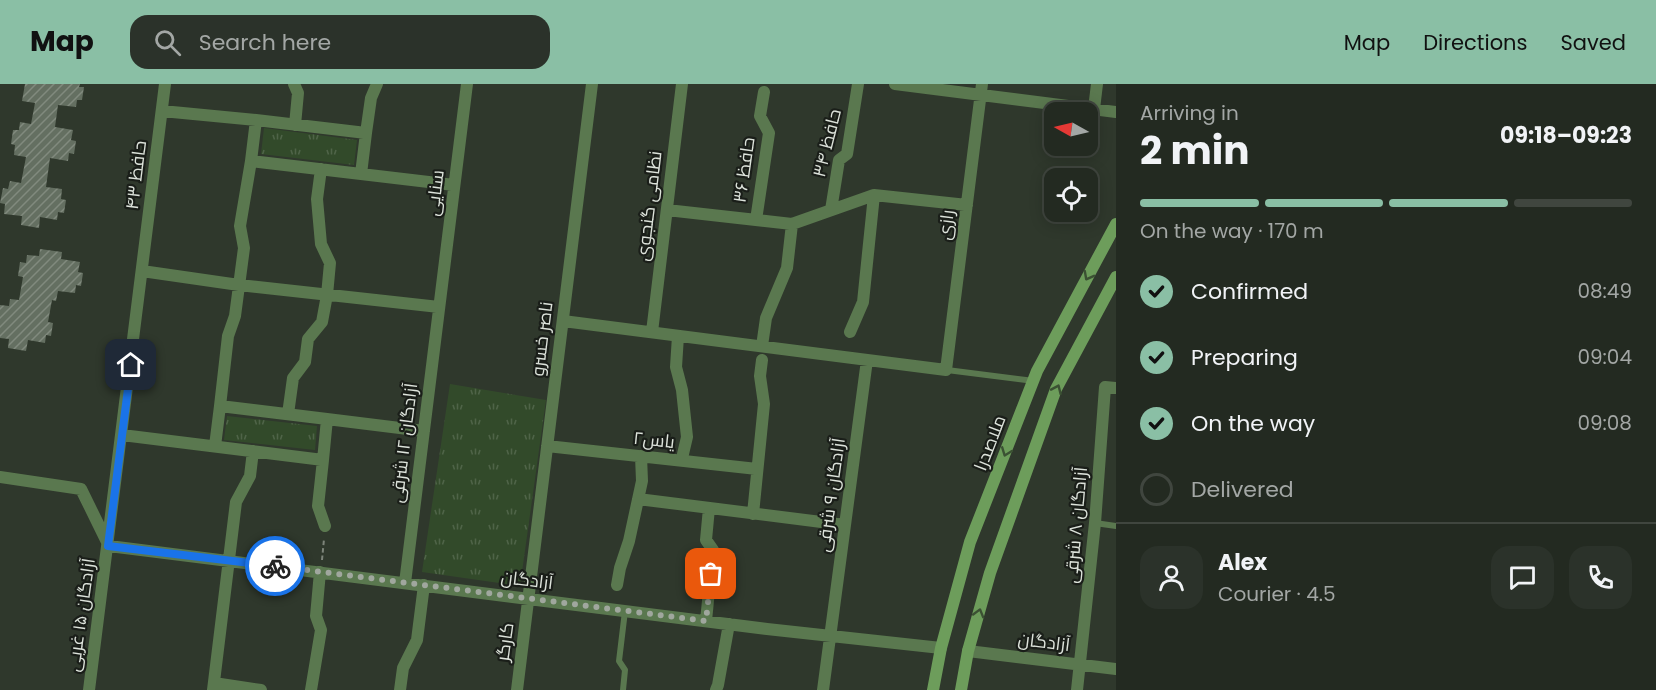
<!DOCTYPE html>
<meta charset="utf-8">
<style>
:root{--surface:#232a21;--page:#2b322a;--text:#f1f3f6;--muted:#a3a7a5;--line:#40463f;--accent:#8abfa5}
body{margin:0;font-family:Poppins,Cairo,sans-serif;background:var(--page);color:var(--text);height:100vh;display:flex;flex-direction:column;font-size:22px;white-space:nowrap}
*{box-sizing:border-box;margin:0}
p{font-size:20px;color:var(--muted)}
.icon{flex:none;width:33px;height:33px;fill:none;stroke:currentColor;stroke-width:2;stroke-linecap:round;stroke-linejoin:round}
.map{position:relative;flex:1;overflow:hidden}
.panel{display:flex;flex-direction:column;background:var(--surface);width:540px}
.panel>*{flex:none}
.needle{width:39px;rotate:278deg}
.tools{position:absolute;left:1044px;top:18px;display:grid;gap:12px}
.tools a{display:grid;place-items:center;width:54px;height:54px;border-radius:12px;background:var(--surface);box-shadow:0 3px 15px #0003,0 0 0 2px var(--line);font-size:30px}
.pin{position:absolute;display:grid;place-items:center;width:51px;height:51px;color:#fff;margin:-26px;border-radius:12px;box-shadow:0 3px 9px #0006}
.courier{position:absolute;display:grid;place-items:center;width:60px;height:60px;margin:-30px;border:4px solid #1a73e8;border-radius:50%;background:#fff;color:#222;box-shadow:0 2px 8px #0007}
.head em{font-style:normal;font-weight:700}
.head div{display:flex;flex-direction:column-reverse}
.head{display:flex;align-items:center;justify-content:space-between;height:102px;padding:0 24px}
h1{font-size:39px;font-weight:700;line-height:45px}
.bar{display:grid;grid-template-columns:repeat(4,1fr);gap:9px 6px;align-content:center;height:72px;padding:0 24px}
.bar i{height:8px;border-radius:4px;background:var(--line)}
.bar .on{background:var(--accent)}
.bar p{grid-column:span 4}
.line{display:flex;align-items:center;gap:15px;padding:0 24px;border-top:2px solid var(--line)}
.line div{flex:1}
.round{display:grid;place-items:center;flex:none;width:63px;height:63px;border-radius:18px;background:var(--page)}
ol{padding:0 24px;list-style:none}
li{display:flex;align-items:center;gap:18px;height:66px}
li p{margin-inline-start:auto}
li .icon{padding:6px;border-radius:50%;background:var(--accent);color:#111;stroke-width:4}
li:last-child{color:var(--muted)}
li i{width:33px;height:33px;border:3px solid var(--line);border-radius:50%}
header{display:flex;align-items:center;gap:36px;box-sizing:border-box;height:84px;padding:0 30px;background:var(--accent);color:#111}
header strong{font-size:28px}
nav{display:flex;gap:33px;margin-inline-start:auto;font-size:21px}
.search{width:420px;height:54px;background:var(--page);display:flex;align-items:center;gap:15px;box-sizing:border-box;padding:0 21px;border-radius:18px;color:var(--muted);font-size:22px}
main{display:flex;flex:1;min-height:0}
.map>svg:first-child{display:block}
.park{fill:url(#park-tufts)}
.building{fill:url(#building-hatch)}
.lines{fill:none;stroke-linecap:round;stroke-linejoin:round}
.path{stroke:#7d847a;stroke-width:2;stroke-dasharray:4.5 3;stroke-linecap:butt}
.lane{stroke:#5a784f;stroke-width:6}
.street{stroke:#5a784f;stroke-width:12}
.secondary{stroke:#6d9d5b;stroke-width:12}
.oneway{stroke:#3b5133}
.done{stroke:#a0a79e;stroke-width:6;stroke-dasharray:0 10.8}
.route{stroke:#1a73e8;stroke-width:8}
.labels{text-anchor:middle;stroke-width:4.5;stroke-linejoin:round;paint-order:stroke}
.street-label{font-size:18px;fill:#dde3db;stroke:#1a1e19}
</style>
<header>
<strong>Map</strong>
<div class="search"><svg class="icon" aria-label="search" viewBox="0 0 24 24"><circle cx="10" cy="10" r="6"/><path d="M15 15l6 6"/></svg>Search here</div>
<nav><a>Map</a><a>Directions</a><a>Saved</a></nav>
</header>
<main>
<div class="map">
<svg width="1116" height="606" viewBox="0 0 1116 606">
<defs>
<pattern id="park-tufts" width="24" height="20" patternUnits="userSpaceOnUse" patternTransform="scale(1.5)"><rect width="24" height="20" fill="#324a2a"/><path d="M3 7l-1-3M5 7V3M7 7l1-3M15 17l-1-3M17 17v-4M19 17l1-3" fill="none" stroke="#4f6448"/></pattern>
<pattern id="building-hatch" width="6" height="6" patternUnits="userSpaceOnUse" patternTransform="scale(1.5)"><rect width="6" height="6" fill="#646f61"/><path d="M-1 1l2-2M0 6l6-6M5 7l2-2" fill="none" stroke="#818a7e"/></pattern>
</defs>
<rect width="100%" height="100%" fill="#2f382c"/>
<path class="park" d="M264,44L357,56L354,81L261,70Z
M450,300L546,316L520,502L422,488Z
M227,332L317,342L315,366L224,356Z"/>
<path class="building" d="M25,0H80L79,3H84L82,16H77L76,23L58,21L55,43L73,46L71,56L76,57L74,70L69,69L68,77L50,74L46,103L62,105L61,115L66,116L64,129L58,128L57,136L40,133L39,144L21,141L22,132L4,130L5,120L0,119L3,104L8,105L10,97L21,99L26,73L14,71L15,61L11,60L13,46H19L20,38L31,40L35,19L22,17Z
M40,165L62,168L61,175L80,178L78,188L83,189L81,202L76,201L75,209L58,207L56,217L52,216L48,238L53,239L51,252L46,251L45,259L28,256L26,267L8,264L9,255L0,254V221L9,222L10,215L19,216L23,193L18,192L20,178L26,179L27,171L39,172Z"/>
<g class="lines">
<path class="path" d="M322,476L324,455"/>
<path class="lane" d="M947,286L1034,297
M1095,439L1116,442
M623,606L625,586L619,577L625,527"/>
<path class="street" d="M294,0L298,9L295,41
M895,0L1116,28
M1094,25L1097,0
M162,27L256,36
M366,49L371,14L377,0
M361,90L454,101
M667,126L792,140L874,111L967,121
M831,126L839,76L847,70L858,0
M756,136L769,49L760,32L764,8
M142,187L239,201L439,223
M563,237L946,286L982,0
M652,248L682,0
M850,248L863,218L874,111
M678,252L676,283L682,306L687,353L683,370
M762,262L766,234L787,184L792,140
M220,322L228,252L235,232L244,164L240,142L251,77L256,36L366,49L361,90L251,77
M288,330L293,294L305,278L308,255L322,238L327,211L330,179L321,160L317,115L321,85
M327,335L424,347
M122,351L323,376L327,335L220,322L215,362
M547,362L757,385
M323,376L318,422L325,442
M0,393L81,405L109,462
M638,415L845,441
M753,430L764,320L760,292L762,276
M109,462L767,545L941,564
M405,499L467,0
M617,501L620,484L629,457L642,397L641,372
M706,537L713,466L706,456L709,424
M968,567L1116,585
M214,599L261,606
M89,606L165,0
M213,606L236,418L250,392L253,367
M311,606L321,546L316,532L320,488
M400,606L403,584L417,556L424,501
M517,606L592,0
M716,606L718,601L729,540
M823,606L867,276
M1077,606L1095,439L1105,303L1116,304"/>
<path class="secondary" d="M933,606L941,564L970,458L1037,287L1116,140
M961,606L968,567L990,489L1056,305L1116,193"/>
</g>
<defs><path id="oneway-chevron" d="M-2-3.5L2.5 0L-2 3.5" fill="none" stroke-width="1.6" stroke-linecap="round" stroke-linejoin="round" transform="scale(1.5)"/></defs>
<g class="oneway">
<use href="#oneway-chevron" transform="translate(1088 192) rotate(118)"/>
<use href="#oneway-chevron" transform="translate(1057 305) rotate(-66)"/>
<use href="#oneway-chevron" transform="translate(1006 368) rotate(111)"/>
<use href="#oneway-chevron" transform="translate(979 529) rotate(-74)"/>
</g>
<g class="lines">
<path class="done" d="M275,482L706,537L711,490"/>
<path class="route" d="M131,281L108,462L275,482"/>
</g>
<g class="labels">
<g class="street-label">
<text transform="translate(827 59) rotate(-76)" y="6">حافظ ۳۴</text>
<text transform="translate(744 86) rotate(-82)" y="6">حافظ ۳۶</text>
<text transform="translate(136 91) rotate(-83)" y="6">حافظ ۴۳</text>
<text transform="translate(435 109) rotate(-83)" y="6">سنایی</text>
<text transform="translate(649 122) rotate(-83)" y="6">نظامی گنجوی</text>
<text transform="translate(946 141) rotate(-83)" y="6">رازی</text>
<text transform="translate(542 255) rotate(-83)" y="6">ناصر خسرو</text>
<text transform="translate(654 356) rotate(6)" y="6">یاس۲</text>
<text transform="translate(404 359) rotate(-83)" y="6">آزادگان ۱۲ شرقی</text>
<text transform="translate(990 359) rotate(-69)" y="6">ملاصدرا</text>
<text transform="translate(831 411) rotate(-82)" y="6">آزادگان ۹ شرقی</text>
<text transform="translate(1076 441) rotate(-85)" y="6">آزادگان ۸ شرقی</text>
<text transform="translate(527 496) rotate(7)" y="6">آزادگان</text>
<text transform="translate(81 531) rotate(-82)" y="6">آزادگان ۱۵ غربی</text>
<text transform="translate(505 558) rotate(-82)" y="6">کارگر</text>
<text transform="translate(1044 558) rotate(7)" y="6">آزادگان</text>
</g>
</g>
</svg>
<div class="tools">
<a><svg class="needle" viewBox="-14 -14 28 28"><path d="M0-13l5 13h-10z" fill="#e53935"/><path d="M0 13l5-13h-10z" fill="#a3a7a5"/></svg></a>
<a><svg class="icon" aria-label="locate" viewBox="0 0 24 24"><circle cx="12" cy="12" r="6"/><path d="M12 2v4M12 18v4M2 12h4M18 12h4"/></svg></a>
</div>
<div class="pin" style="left:711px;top:490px;background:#ea580c"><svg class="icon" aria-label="bag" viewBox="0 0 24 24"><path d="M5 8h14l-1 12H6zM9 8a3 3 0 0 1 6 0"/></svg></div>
<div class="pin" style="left:131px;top:281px;background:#1f2937"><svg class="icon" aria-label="home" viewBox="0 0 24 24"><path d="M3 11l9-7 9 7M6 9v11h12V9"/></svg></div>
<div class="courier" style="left:275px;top:482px"><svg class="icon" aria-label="bike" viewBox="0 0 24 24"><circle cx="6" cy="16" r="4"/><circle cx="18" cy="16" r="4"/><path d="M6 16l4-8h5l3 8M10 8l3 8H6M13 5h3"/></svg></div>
</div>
<section class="panel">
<div class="head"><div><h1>2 min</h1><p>Arriving in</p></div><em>09:18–09:23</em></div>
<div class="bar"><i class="on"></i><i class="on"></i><i class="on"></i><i></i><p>On the way · 170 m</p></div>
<ol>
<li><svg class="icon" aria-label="check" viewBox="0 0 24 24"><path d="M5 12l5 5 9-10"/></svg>Confirmed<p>08:49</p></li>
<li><svg class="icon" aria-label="check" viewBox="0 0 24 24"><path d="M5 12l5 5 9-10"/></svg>Preparing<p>09:04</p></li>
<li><svg class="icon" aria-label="check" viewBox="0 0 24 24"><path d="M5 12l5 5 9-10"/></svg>On the way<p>09:08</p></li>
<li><i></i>Delivered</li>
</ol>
<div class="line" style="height:108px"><a class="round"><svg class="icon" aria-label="person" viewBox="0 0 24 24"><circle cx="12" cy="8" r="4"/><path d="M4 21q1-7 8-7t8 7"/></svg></a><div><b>Alex</b><p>Courier · 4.5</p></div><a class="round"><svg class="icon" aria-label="chat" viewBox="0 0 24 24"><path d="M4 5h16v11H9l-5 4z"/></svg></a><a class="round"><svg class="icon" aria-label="phone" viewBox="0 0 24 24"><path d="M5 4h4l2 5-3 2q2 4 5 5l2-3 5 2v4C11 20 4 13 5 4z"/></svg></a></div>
</section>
</main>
